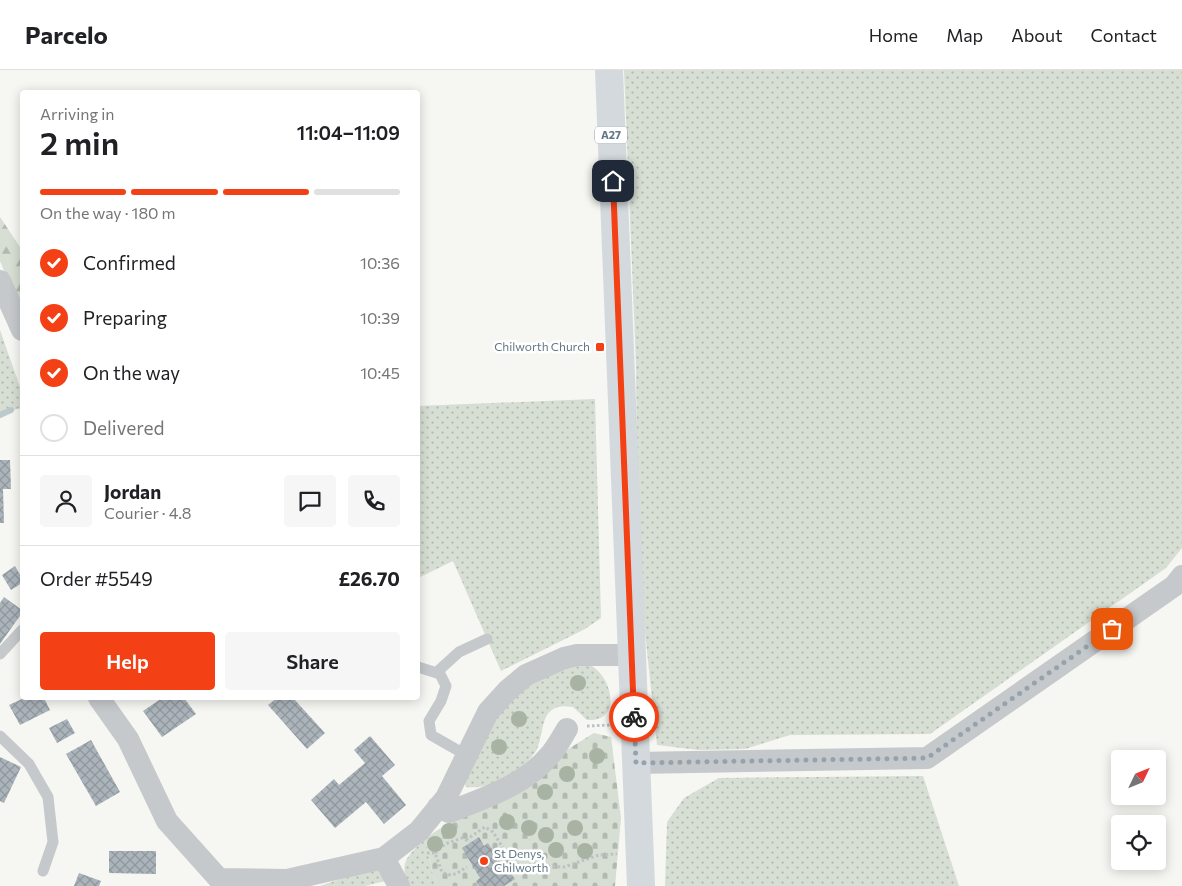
<!DOCTYPE html>
<meta charset="utf-8">
<style>
:root{--surface:#fff;--page:#f6f6f6;--text:#202124;--muted:#757577;--line:#e0e0e0;--accent:#f34015}
body{margin:0;font-family:Commissioner,sans-serif;background:var(--page);color:var(--text);height:100vh;display:flex;flex-direction:column;font-size:19px;white-space:nowrap}
*{box-sizing:border-box;margin:0}
p{font-size:16px;color:var(--muted)}
.icon{flex:none;width:28px;height:28px;fill:none;stroke:currentColor;stroke-width:2;stroke-linecap:round;stroke-linejoin:round}
.map{position:relative;flex:1;overflow:hidden}
.sheet{position:absolute;left:20px;top:20px;width:400px;height:610px;display:flex;flex-direction:column;background:var(--surface);border-radius:5px;box-shadow:0 2px 12px #0003}
.sheet>*{flex:none}
.needle{width:32px;rotate:47deg}
.buttons{position:absolute;left:1111px;top:680px;display:grid;gap:10px}
.buttons a{display:grid;place-items:center;width:55px;height:55px;border-radius:5px;background:var(--surface);box-shadow:0 2px 12px #0003;font-size:25px}
.pin{position:absolute;display:grid;place-items:center;width:42px;height:42px;color:#fff;margin:-21px;border-radius:10px;box-shadow:0 2px 8px #0006}
.courier{position:absolute;display:grid;place-items:center;width:50px;height:50px;margin:-25px;border:4px solid #f34015;border-radius:50%;background:#fff;color:#222;box-shadow:0 1px 6px #0007}
.head em{font-style:normal;font-weight:600}
.head div{display:flex;flex-direction:column-reverse}
.head{display:flex;align-items:center;justify-content:space-between;height:85px;padding:0 20px}
h1{font-size:32px;font-weight:600;line-height:38px}
.bar{display:grid;grid-template-columns:repeat(4,1fr);gap:8px 5px;align-content:center;height:60px;padding:0 20px}
.bar i{height:6px;border-radius:4px;background:var(--line)}
.bar .on{background:var(--accent)}
.bar p{grid-column:span 4}
.line{display:flex;align-items:center;gap:12px;padding:0 20px;border-top:1px solid var(--line)}
.line div{flex:1}
.round{display:grid;place-items:center;flex:none;width:52px;height:52px;border-radius:5px;background:var(--page)}
ol{padding:0 20px;list-style:none}
li{display:flex;align-items:center;gap:15px;height:55px}
li p{margin-inline-start:auto}
li .icon{padding:5px;border-radius:50%;background:var(--accent);color:#fff;stroke-width:4}
li:last-child{color:var(--muted)}
li i{width:28px;height:28px;border:2px solid var(--line);border-radius:50%}
.primary-button{display:flex;gap:10px;margin-top:auto;padding:10px 20px}
.primary-button a{flex:1;height:58px;border-radius:5px;background:var(--accent);color:#fff;font-size:20px;font-weight:600;line-height:58px;text-align:center}
.primary-button a+a{background:var(--page);color:var(--text)}
header{display:flex;align-items:center;gap:30px;box-sizing:border-box;height:70px;padding:0 25px;background:var(--surface);border-bottom:1px solid var(--line)}
header strong{font-size:24px}
nav{display:flex;gap:28px;margin-inline-start:auto;font-size:18px}
.map>svg:first-child{display:block}
.grass{fill:url(#grass-dots)}
.forest{fill:url(#forest-firs)}
.cemetery{fill:url(#cemetery-stones)}
.lines{fill:none;stroke-linecap:round;stroke-linejoin:round}
.stream{stroke:#bcc9cd;stroke-width:6}
.building{fill:url(#building-cross-hatch)}
.path{stroke:#bec1c3;stroke-width:3;stroke-dasharray:2.5 2.5;stroke-linecap:butt}
.service{stroke:#c5c9cc;stroke-width:11}
.minor{stroke:#c5c9cc;stroke-width:22}
.primary{stroke:#d3d9dd;stroke-width:28}
.tree{fill:#a8b3a3}
.done{stroke:#96a3ac;stroke-width:5;stroke-dasharray:0 9}
.route{stroke:#f34015;stroke-width:6}
.poi-dot{fill:#f34015;stroke:#fff;stroke-width:2}
.labels{text-anchor:middle;stroke-width:5;stroke-linejoin:round;paint-order:stroke}
.shield{fill:#fff;stroke:#91a0aa;stroke-width:1}
.shield-label{font-size:11px;font-weight:bold;fill:#627786}
.poi-label{font-size:12px;fill:#627786;stroke:#fff;text-anchor:end}
</style>
<header>
<strong>Parcelo</strong>
<nav><a>Home</a><a>Map</a><a>About</a><a>Contact</a></nav>
</header>
<div class="map">
<svg width="1182" height="816" viewBox="0 0 1182 816">
<defs>
<pattern id="grass-dots" width="8" height="8" patternUnits="userSpaceOnUse" patternTransform="scale(1.25)"><rect width="8" height="8" fill="#d7ded3"/><path d="M2 2h.1M6 6h.1" fill="none" stroke="#b2b9b1" stroke-width="1.8" stroke-linecap="round"/></pattern>
<pattern id="forest-firs" width="22" height="20" patternUnits="userSpaceOnUse" patternTransform="scale(1.25)"><rect width="22" height="20" fill="#d7ded3"/><path d="M5 1l3.5 6h-7zM16 11l3.5 6h-7z" fill="#b2b9b1"/></pattern>
<pattern id="cemetery-stones" width="16" height="16" patternUnits="userSpaceOnUse" patternTransform="scale(1.25)"><rect width="16" height="16" fill="#d7ded3"/><path d="M2 7V4a2 2 0 0 1 4 0v3zM10 15v-3a2 2 0 0 1 4 0v3z" fill="#b2b9b1"/></pattern>
<pattern id="building-cross-hatch" width="8" height="8" patternUnits="userSpaceOnUse" patternTransform="scale(1.25)"><rect width="8" height="8" fill="#abb4ba"/><path d="M0 0l8 8M0 8l8-8" fill="none" stroke="#8f979d"/></pattern>
</defs>
<rect width="100%" height="100%" fill="#f6f6f2"/>
<path class="grass" d="M624,0H1182V478L1166,498L930,664L790,665L745,679L698,680L657,675L638,497L636,294Z
M0,260L22,323V338L0,343Z
M595,329L601,548L585,559L501,601L453,491L418,508V336Z
M588,594C612,604 624,652 587,650L573,637C537,631 546,663 536,681C522,702 491,720 466,717L464,711L488,656L539,602Z
M923,706L959,816H665L667,752L684,728L719,708Z
M425,768L433,805L439,816H408C399,789 408,788 425,768Z
M378,796L389,810L365,816H320Z"/>
<path class="forest" d="M0,147L22,180V242L0,191Z"/>
<path class="cemetery" d="M594,663L611,667L621,748L615,816H439L433,805L425,768Z"/>
<g class="lines">
<path class="stream" d="M0,345L11,340"/>
</g>
<path class="building" d="M0,390H10L11,419H3L4,453H0Z
M15,496L22,508V513L11,520L2,505Z
M4,527L22,540V543L0,574V533Z
M24,628H44L50,640L20,655L9,635Z
M162,628H184L196,644L162,667L143,641Z
M277,628H293L325,663L307,679L268,635Z
M67,649L75,663L57,673L49,658Z
M370,666L395,695L382,706L406,735L384,754L366,732L335,758L311,730L334,709L339,715L365,693L354,680Z
M91,670L120,722L96,736L66,684Z
M0,687L21,697L4,733L0,731Z
M479,767L484,776L488,773L501,793L508,788L517,802L512,805L515,809L504,816H479L476,811L480,808L462,778Z
M109,781H156V804L109,803Z
M79,803L101,811L99,816H74Z"/>
<g class="lines">
<path class="path" d="M587,656L611,655
M466,770L485,757L493,762L513,794L564,797L599,785L617,784
M427,783H435L442,802C452,808 457,803 467,797
M435,783L445,774L462,768L470,772"/>
<path class="service" d="M0,584L22,560
M418,597L440,604L446,616L441,631L429,651L431,665L466,685
M437,602L459,582L487,569
M0,666L29,694L48,727L53,772L43,801"/>
<path class="minor" d="M0,211L22,260
M99,628L128,669L167,751L219,809L287,810L384,788L419,761L446,728L488,642L508,620L526,605L564,588L577,585H632
M636,693L927,688L1174,516L1182,506
M438,737L449,742C485,728 525,715 550,685C557,677 562,667 567,659
M384,788L399,816"/>
<path class="primary" d="M609,0L641,816"/>
</g>
<g class="tree">
<circle cx="578" cy="613" r="8"/>
<circle cx="519" cy="649" r="8"/>
<circle cx="499" cy="677" r="8"/>
<circle cx="597" cy="686" r="8"/>
<circle cx="567" cy="704" r="8"/>
<circle cx="545" cy="722" r="8"/>
<circle cx="507" cy="752" r="8"/>
<circle cx="529" cy="758" r="8"/>
<circle cx="575" cy="758" r="8"/>
<circle cx="449" cy="761" r="8"/>
<circle cx="546" cy="765" r="8"/>
<circle cx="435" cy="774" r="8"/>
<circle cx="556" cy="780" r="8"/>
<circle cx="585" cy="781" r="8"/>
</g>
<g class="lines">
<path class="done" d="M634,647L636,693L927,688L1112,559"/>
<path class="route" d="M613,111L634,647"/>
</g>
<g class="poi-dot">
<rect x="595" y="272" width="10" height="10" rx="2.5"/>
<circle cx="484" cy="791" r="5"/>
</g>
<g class="labels">
<rect class="shield" x="595" y="56.5" width="32" height="17" rx="4"/>
<g class="shield-label">
<text x="611" y="69">A27</text>
</g>
<g class="poi-label">
<text x="590" y="281">Chilworth Church</text>
<text x="494" y="788" text-anchor="start">St Denys,<tspan x="494" dy="14">Chilworth</tspan></text>
</g>
</g>
</svg>
<div class="buttons">
<a><svg class="needle" viewBox="-14 -14 28 28"><path d="M0-13l5 13h-10z" fill="#e53935"/><path d="M0 13l5-13h-10z" fill="#757577"/></svg></a>
<a><svg class="icon" aria-label="locate" viewBox="0 0 24 24"><circle cx="12" cy="12" r="6"/><path d="M12 2v4M12 18v4M2 12h4M18 12h4"/></svg></a>
</div>
<div class="pin" style="left:1112px;top:559px;background:#ea580c"><svg class="icon" aria-label="bag" viewBox="0 0 24 24"><path d="M5 8h14l-1 12H6zM9 8a3 3 0 0 1 6 0"/></svg></div>
<div class="pin" style="left:613px;top:111px;background:#1f2937"><svg class="icon" aria-label="home" viewBox="0 0 24 24"><path d="M3 11l9-7 9 7M6 9v11h12V9"/></svg></div>
<div class="courier" style="left:634px;top:647px"><svg class="icon" aria-label="bike" viewBox="0 0 24 24"><circle cx="6" cy="16" r="4"/><circle cx="18" cy="16" r="4"/><path d="M6 16l4-8h5l3 8M10 8l3 8H6M13 5h3"/></svg></div>
<section class="sheet">
<div class="head"><div><h1>2 min</h1><p>Arriving in</p></div><em>11:04–11:09</em></div>
<div class="bar"><i class="on"></i><i class="on"></i><i class="on"></i><i></i><p>On the way · 180 m</p></div>
<ol>
<li><svg class="icon" aria-label="check" viewBox="0 0 24 24"><path d="M5 12l5 5 9-10"/></svg>Confirmed<p>10:36</p></li>
<li><svg class="icon" aria-label="check" viewBox="0 0 24 24"><path d="M5 12l5 5 9-10"/></svg>Preparing<p>10:39</p></li>
<li><svg class="icon" aria-label="check" viewBox="0 0 24 24"><path d="M5 12l5 5 9-10"/></svg>On the way<p>10:45</p></li>
<li><i></i>Delivered</li>
</ol>
<div class="line" style="height:90px"><a class="round"><svg class="icon" aria-label="person" viewBox="0 0 24 24"><circle cx="12" cy="8" r="4"/><path d="M4 21q1-7 8-7t8 7"/></svg></a><div><b>Jordan</b><p>Courier · 4.8</p></div><a class="round"><svg class="icon" aria-label="chat" viewBox="0 0 24 24"><path d="M4 5h16v11H9l-5 4z"/></svg></a><a class="round"><svg class="icon" aria-label="phone" viewBox="0 0 24 24"><path d="M5 4h4l2 5-3 2q2 4 5 5l2-3 5 2v4C11 20 4 13 5 4z"/></svg></a></div>
<div class="line" style="height:65px"><div>Order #5549</div><b>£26.70</b></div>
<div class="primary-button"><a>Help</a><a>Share</a></div>
</section>
</div>
